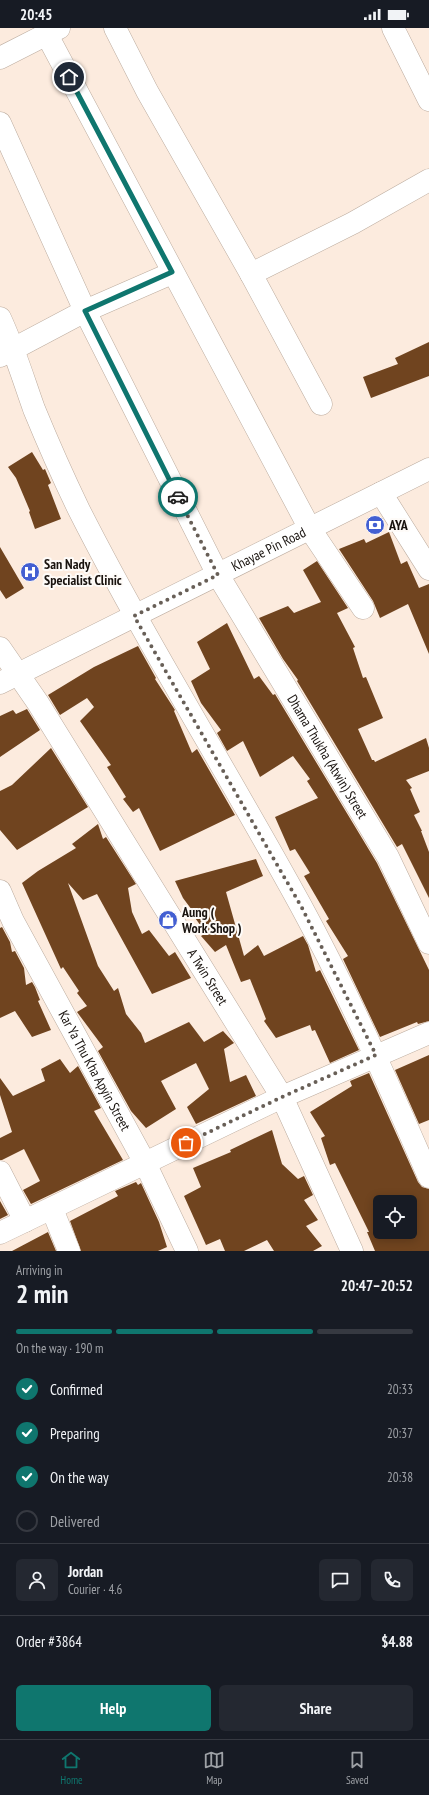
<!DOCTYPE html>
<meta charset="utf-8">
<style>
:root{--surface:#171b24;--page:#242831;--text:#f1f3f6;--muted:#9ea1a6;--line:#363941;--accent:#0f766e}
body{margin:0;font-family:"PT Sans Narrow",sans-serif;background:var(--page);color:var(--text);height:100vh;display:flex;flex-direction:column;font-size:15px;white-space:nowrap}
*{box-sizing:border-box;margin:0}
p{font-size:13px;color:var(--muted)}
.icon{flex:none;width:22px;height:22px;fill:none;stroke:currentColor;stroke-width:2;stroke-linecap:round;stroke-linejoin:round}
.map{position:relative;height:1223px;overflow:hidden}
.panel{display:flex;flex-direction:column;background:var(--surface);flex:1}
.panel>*{flex:none}
.controls{position:absolute;left:373px;top:1167px;display:grid;gap:8px}
.controls a{display:grid;place-items:center;width:44px;height:44px;border-radius:6px;background:var(--surface);box-shadow:0 2px 10px #0003;font-size:20px}
.pin{position:absolute;display:grid;place-items:center;width:34px;height:34px;color:#fff;margin:-17px;border:2px solid #fff;border-radius:50%;box-shadow:0 1px 4px #0007}
.courier{position:absolute;display:grid;place-items:center;width:40px;height:40px;margin:-20px;border:3px solid #0f766e;border-radius:50%;background:#fff;color:#222;box-shadow:0 1px 5px #0007}
.head em{font-style:normal;font-weight:700}
.head div{display:flex;flex-direction:column-reverse}
.head{display:flex;align-items:center;justify-content:space-between;height:68px;padding:0 16px}
h1{font-size:26px;font-weight:700;line-height:30px}
.bar{display:grid;grid-template-columns:repeat(4,1fr);gap:6px 4px;align-content:center;height:48px;padding:0 16px}
.bar i{height:5px;border-radius:3px;background:var(--line)}
.bar .selected{background:var(--accent)}
.bar p{grid-column:span 4}
.line{display:flex;align-items:center;gap:10px;padding:0 16px;border-top:1px solid var(--line)}
.line div{flex:1}
.round{display:grid;place-items:center;flex:none;width:42px;height:42px;border-radius:6px;background:var(--page)}
ol{padding:0 16px;list-style:none}
li{display:flex;align-items:center;gap:12px;height:44px}
li p{margin-inline-start:auto}
li .icon{padding:4px;border-radius:50%;background:var(--accent);color:#fff;stroke-width:4}
li:last-child{color:var(--muted)}
li i{width:22px;height:22px;border:2px solid var(--line);border-radius:50%}
.cta{display:flex;gap:8px;margin-top:auto;padding:8px 16px}
.cta a{flex:1;height:46px;border-radius:6px;background:var(--accent);color:#fff;font-size:16px;font-weight:700;line-height:46px;text-align:center}
.cta a+a{background:var(--page);color:var(--text)}
.status{display:flex;justify-content:space-between;align-items:center;height:28px;padding:0 20px;background:var(--surface);direction:ltr}
.status svg{height:11px;fill:currentColor}
.dock{display:flex;justify-content:space-around;align-items:center;height:56px;border-top:1px solid var(--line);background:var(--surface);font-size:11px;color:var(--muted)}
.dock a{display:grid;justify-items:center;gap:2px}
.dock .selected{color:var(--accent)}
.map>svg:first-child{display:block}
.building{fill:#70441f;fill-rule:evenodd}
.lines{fill:none;stroke-linecap:round;stroke-linejoin:round}
.minor-casing{stroke:#bcac9f;stroke-width:23}
.major-casing{stroke:#bcac9f;stroke-width:23}
.minor{stroke:#fff;stroke-width:22}
.major{stroke:#fff;stroke-width:22}
.done{stroke:#685f57;stroke-width:4;stroke-dasharray:0 7.2}
.route{stroke:#0f766e;stroke-width:5}
.labels{text-anchor:middle;stroke-width:4;stroke-linejoin:round;paint-order:stroke}
.poi-label{font-size:14px;font-weight:bold;fill:#19130f;stroke:#fefbf8;text-anchor:start}
.street-label{font-size:14px;fill:#19130f;stroke:#fefbf8}
</style>
<div class="status"><b>20:45</b><svg viewBox="0 0 49 12"><path d="M0 12V9h3v3zM5 12V6h3v6zM10 12V3h3v9zM15 12V0h3v12zM26 1h20v11H26zM47 4h2v5h-2z"/></svg></div>
<div class="map">
<svg width="429" height="1223" viewBox="0 0 429 1223">
<rect width="100%" height="100%" fill="#fcebde"/>
<path class="building" d="M429,314V348L371,370L363,349L398,336L395,330Z
M32,424L43,442L45,441L51,455L48,457L61,491L35,501L29,484L30,483L16,450L8,439Z
M389,504L401,536L407,533L419,560L429,556V626L408,576L380,590L373,573L339,521L364,511L366,515Z
M0,519L24,560L6,571L0,562Z
M317,533L348,580L337,585L355,619L353,620L363,650L366,649L383,690L358,701L372,732H374L375,734L426,710L429,720V743L406,752L412,760L410,761L420,784L414,787L422,803H421L429,824V870L402,816L397,819L297,653L298,652L283,631L259,590L288,578L294,585L321,574L303,542Z
M227,595L254,651L259,648L273,667L275,666L377,835L429,942V993L418,996L417,994L380,1009L343,931L348,928L326,893L329,891L304,848L310,845L295,821L290,823L275,789L318,770L307,753L310,751L293,728L260,749L243,713L227,723L217,705L221,702L201,675L191,653L210,641L197,614Z
M138,618L156,650L155,651L175,682L174,683L192,725L197,721L235,787L160,823L139,780L133,784L123,771L126,769L107,739L111,737L80,693L94,679L87,670L60,687L48,667L94,639Z
M27,681L40,702L0,729V688L13,682L16,686Z
M51,720L88,779L17,822L0,802V763L12,757Z
M98,796L103,811L106,809L136,856L128,860L132,884L142,906L149,902L169,928L175,924L191,950L152,966L97,866L83,872L68,855L98,938L114,963L118,960L126,986L141,1005L145,1015L189,994L204,1014L223,1003L234,1015L224,1021L230,1054L246,1047L256,1068L196,1096L187,1079L209,1061L196,1035L161,1053L176,1081L146,1100L131,1083L98,1023L103,1019L77,984L87,978L77,965L79,963L63,939L61,941L22,855L38,843L76,820L72,816Z
M256,831L263,848L226,864L244,928L258,917L264,928L303,908L308,917L316,944L320,942L359,1022L330,1035L315,1002L312,1003L310,997L276,1010L264,993L266,991L250,951L241,954L226,917L215,924L201,908L206,905L190,883L192,882L183,870L175,853Z
M2,899L10,914L12,924L15,923L24,940L26,957L32,954L35,959L40,972L38,973L51,1002L32,1009L15,983L0,990V900Z
M429,1027V1092L419,1096L395,1042Z
M60,1031L70,1045L78,1038L101,1080L94,1083L123,1132L31,1176L23,1162L40,1153L24,1121L2,1132H0V1110L12,1104L0,1067V1050L13,1068L45,1053L41,1041Z
M369,1045L418,1154L422,1159L429,1161V1223H375L367,1204H369L335,1135L330,1137L321,1110L325,1108L310,1084L352,1058L350,1053ZM380,1174H410V1204H380Z
M272,1102L282,1136L298,1151L304,1148L313,1167L304,1172L318,1192L306,1198L322,1218L313,1223H274L267,1212L244,1223H225L220,1211L206,1217L184,1168L201,1159L193,1140L231,1124L230,1122Z
M136,1154L138,1157L141,1155L159,1194L167,1219L158,1223H81L70,1193L118,1168L115,1163Z
M0,1173L8,1187L0,1191Z
M48,1204L56,1223H12Z"/>
<g class="lines">
<g class="minor-casing">
<g id="minor">
<path d="M115,0L147,63L251,246L321,376"/>
<path d="M393,0L429,72"/>
<path d="M47,7L310,501L363,580"/>
<path d="M0,30L59,0"/>
<path id="s1" d="M0,95L85,283L218,547L388,829L429,915"/>
<path d="M251,246L353,195L429,152"/>
<path d="M0,290C14,320 23,350 34,381C48,415 63,449 79,482C148,618 229,746 301,878C349,966 389,1058 429,1149"/>
<path d="M0,328L85,283L172,245"/>
<path d="M381,465L429,541"/>
<path id="s2" d="M0,620L38,675L282,1069L352,1223"/>
<path id="s3" d="M0,863L13,893L145,1135L187,1223"/>
<path d="M0,1144L25,1193"/>
<path d="M52,1181L69,1223"/>
<path d="M0,1205L282,1069L429,1005"/>
</g>
</g>
<g class="major-casing">
<g id="major">
<path id="s4" d="M0,655L429,441"/>
</g>
</g>
<use href="#minor" class="minor"/>
<use href="#major" class="major"/>
</g>
<g class="lines">
<path class="done" d="M178,469L218,547L134,588L302,880L376,1027L282,1069L186,1115"/>
<path class="route" d="M69,49L172,244L85,283L178,469"/>
</g>
<defs>
<g id="bank-disc" transform="scale(1)"><circle r="9.5" fill="#435fd2" stroke="#fefbf8"/><path d="M-6-4H6V4H-6ZM0-2.3a2.3 2.3 0 1 0 0 4.6a2.3 2.3 0 1 0 0-4.6Z" fill="#fff"/></g>
<g id="hospital-disc" transform="scale(1)"><circle r="9.5" fill="#435fd2" stroke="#fefbf8"/><path d="M-5-5h3v3.5h4V-5h3V5h-3V1.5h-4V5h-3Z" fill="#fff"/></g>
<g id="shop-disc" transform="scale(1)"><circle r="9.5" fill="#435fd2" stroke="#fefbf8"/><path d="M-5-2.5h2.3a2.7 3.5 0 0 1 5.4 0H5L5.5 6h-11ZM-1.5-2.5h3a1.5 2.3 0 0 0-3 0Z" fill="#fff"/></g>
</defs>
<g fill-rule="evenodd">
<use href="#bank-disc" x="375" y="497"/>
<use href="#hospital-disc" x="30" y="544"/>
<use href="#shop-disc" x="168" y="892"/>
</g>
<g class="labels">
<g class="poi-label">
<text x="389" y="502">AYA</text>
<text x="44" y="541">San Nady<tspan x="44" dy="16">Specialist Clinic</tspan></text>
<text x="182" y="889">Aung (<tspan x="182" dy="16">Work Shop )</tspan></text>
</g>
<g class="street-label">
<text dy="5" stroke="none"><textPath href="#s4" startOffset="300">Khayae Pin Road</textPath></text>
<text dy="5" stroke="none"><textPath href="#s1" startOffset="714">Dhama Thukha (Atwin) Street</textPath></text>
<text dy="5" stroke="none"><textPath href="#s2" startOffset="389">A Twin Street</textPath></text>
<text dy="5" stroke="none"><textPath href="#s3" startOffset="203">Kar Ya Thu Kha Apyin Street</textPath></text>
</g>
</g>
</svg>
<div class="controls">
<a><svg class="icon" aria-label="locate" viewBox="0 0 24 24"><circle cx="12" cy="12" r="6"/><path d="M12 2v4M12 18v4M2 12h4M18 12h4"/></svg></a>
</div>
<div class="pin" style="left:186px;top:1115px;background:#ea580c"><svg class="icon" aria-label="bag" viewBox="0 0 24 24"><path d="M5 8h14l-1 12H6zM9 8a3 3 0 0 1 6 0"/></svg></div>
<div class="pin" style="left:69px;top:49px;background:#1f2937"><svg class="icon" aria-label="home" viewBox="0 0 24 24"><path d="M3 11l9-7 9 7M6 9v11h12V9"/></svg></div>
<div class="courier" style="left:178px;top:469px"><svg class="icon" aria-label="car" viewBox="0 0 24 24"><path d="M5 17H2v-5l4-1 3-4h7l3 4 3 1v5h-3M9 17h6M6 11h13"/><circle cx="7" cy="17" r="2"/><circle cx="17" cy="17" r="2"/></svg></div>
</div>
<section class="panel">
<div class="head"><div><h1>2 min</h1><p>Arriving in</p></div><em>20:47–20:52</em></div>
<div class="bar"><i class="selected"></i><i class="selected"></i><i class="selected"></i><i></i><p>On the way · 190 m</p></div>
<ol>
<li><svg class="icon" aria-label="check" viewBox="0 0 24 24"><path d="M5 12l5 5 9-10"/></svg>Confirmed<p>20:33</p></li>
<li><svg class="icon" aria-label="check" viewBox="0 0 24 24"><path d="M5 12l5 5 9-10"/></svg>Preparing<p>20:37</p></li>
<li><svg class="icon" aria-label="check" viewBox="0 0 24 24"><path d="M5 12l5 5 9-10"/></svg>On the way<p>20:38</p></li>
<li><i></i>Delivered</li>
</ol>
<div class="line" style="height:72px"><a class="round"><svg class="icon" aria-label="person" viewBox="0 0 24 24"><circle cx="12" cy="8" r="4"/><path d="M4 21q1-7 8-7t8 7"/></svg></a><div><b>Jordan</b><p>Courier · 4.6</p></div><a class="round"><svg class="icon" aria-label="chat" viewBox="0 0 24 24"><path d="M4 5h16v11H9l-5 4z"/></svg></a><a class="round"><svg class="icon" aria-label="phone" viewBox="0 0 24 24"><path d="M5 4h4l2 5-3 2q2 4 5 5l2-3 5 2v4C11 20 4 13 5 4z"/></svg></a></div>
<div class="line" style="height:52px"><div>Order #3864</div><b>$4.88</b></div>
<div class="cta"><a>Help</a><a>Share</a></div>
</section>
<nav class="dock">
<a class="selected"><svg class="icon" aria-label="home" viewBox="0 0 24 24"><path d="M3 11l9-7 9 7M6 9v11h12V9"/></svg>Home</a>
<a><svg class="icon" aria-label="map" viewBox="0 0 24 24"><path d="M3 6l6-2 6 2 6-2v14l-6 2-6-2-6 2zM9 4v14M15 6v14"/></svg>Map</a>
<a><svg class="icon" aria-label="saved" viewBox="0 0 24 24"><path d="M7 4h10v16l-5-4-5 4z"/></svg>Saved</a>
</nav>
